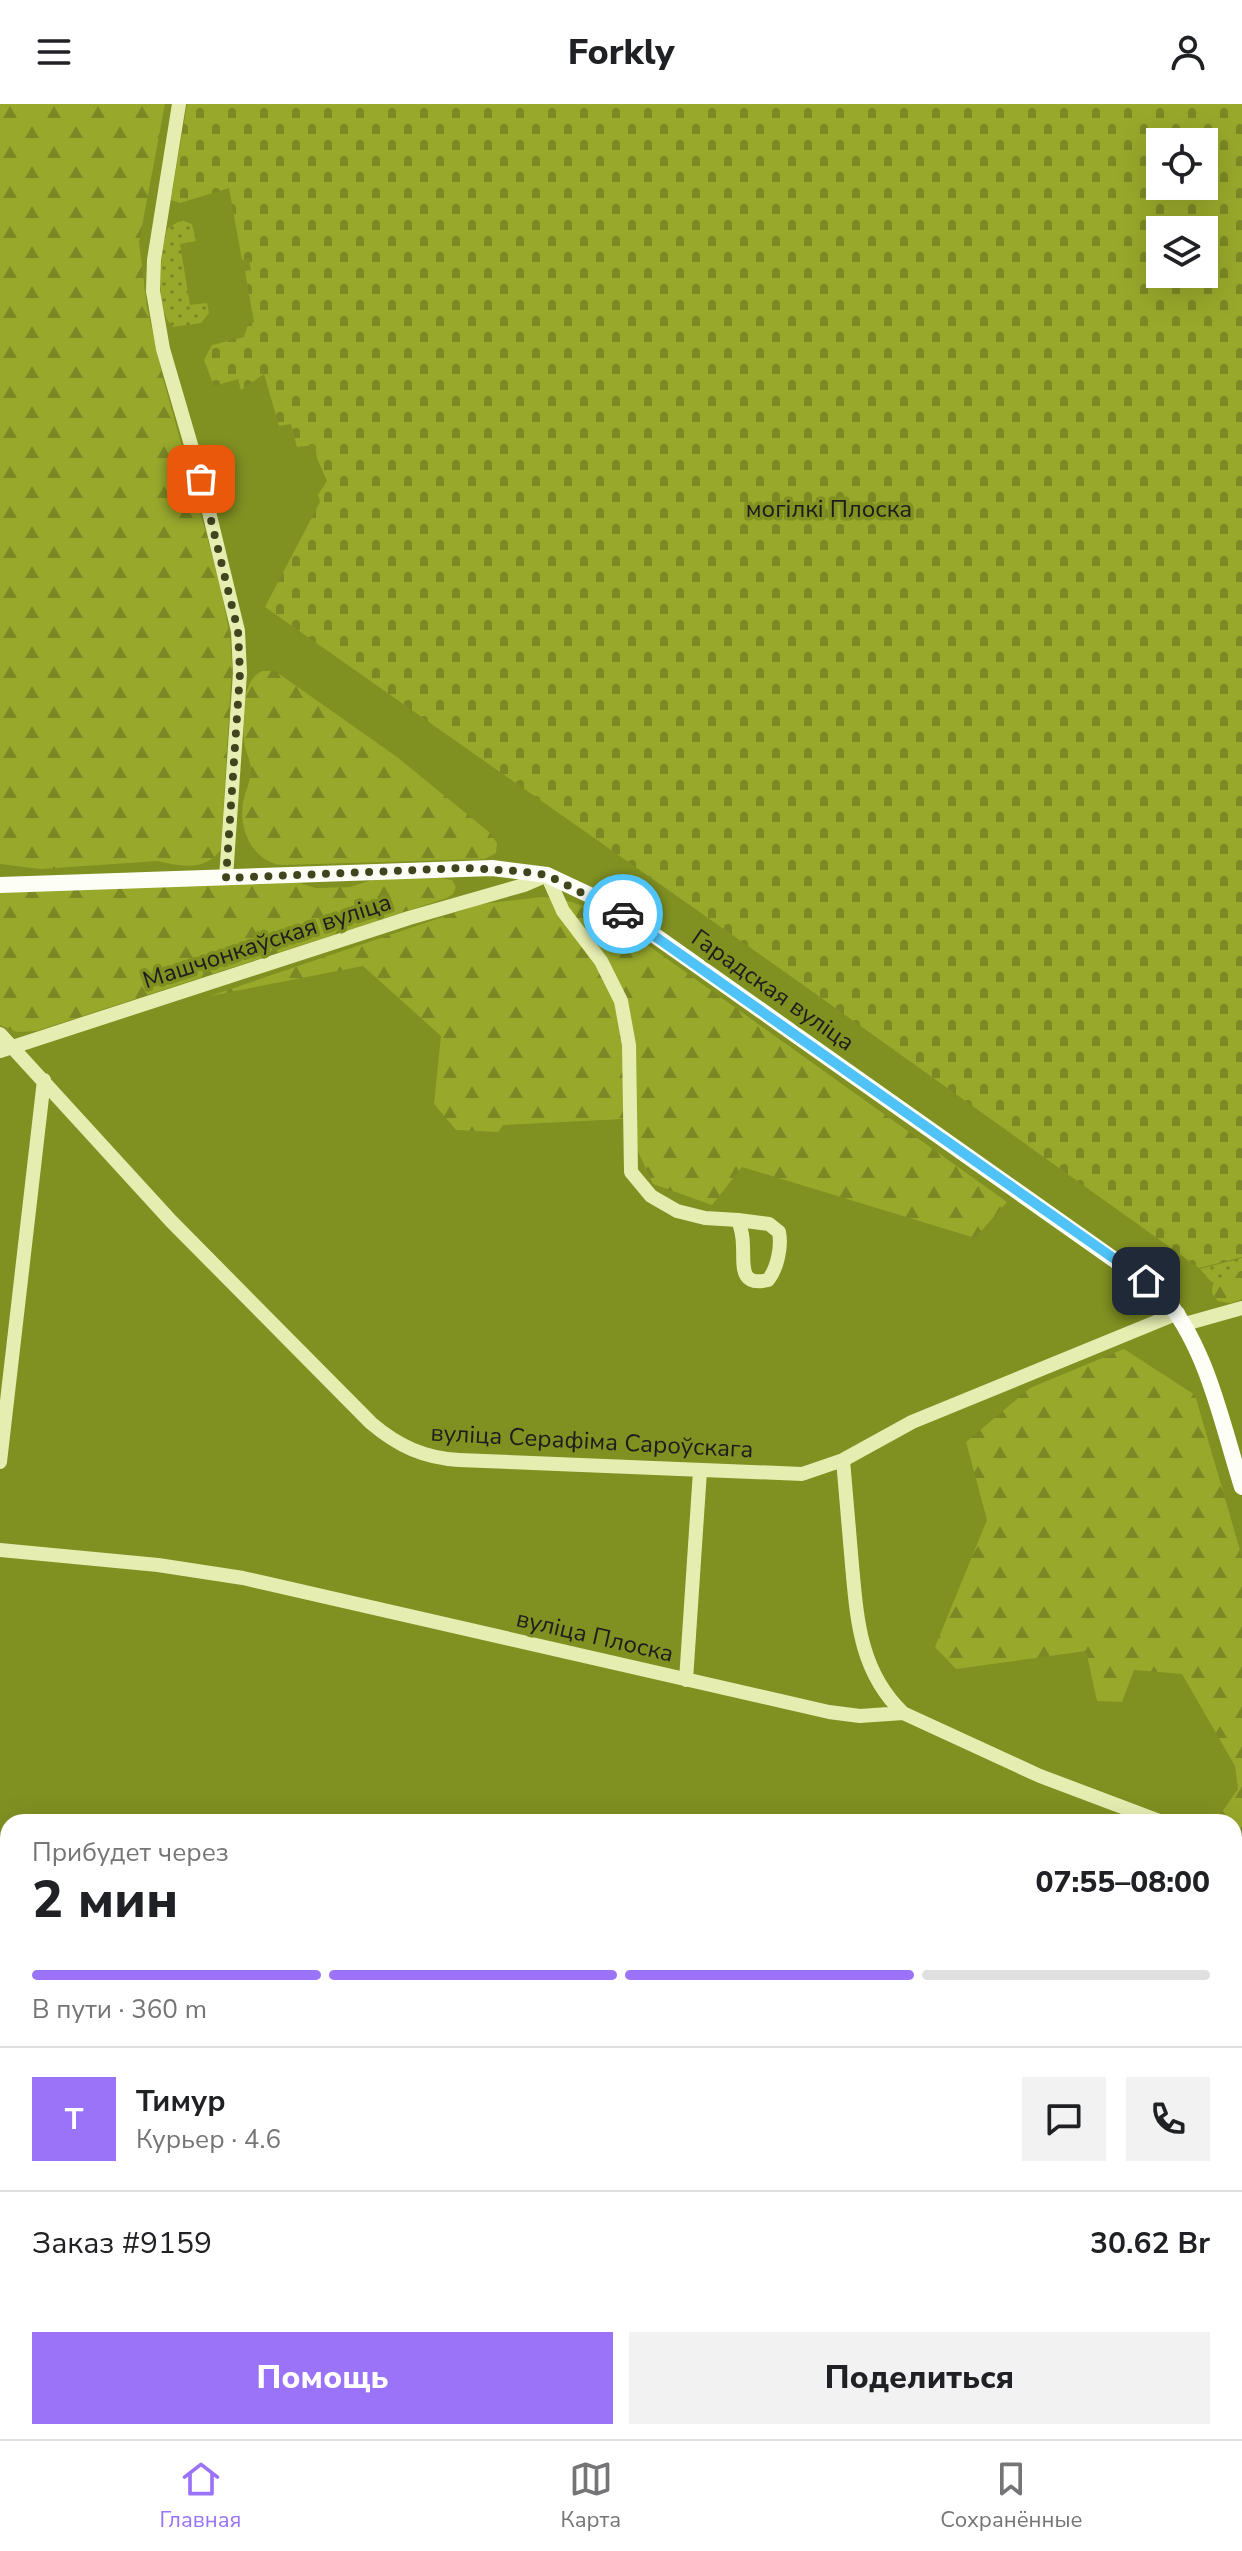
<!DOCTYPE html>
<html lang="ru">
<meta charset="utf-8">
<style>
:root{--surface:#fff;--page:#f2f2f2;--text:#202124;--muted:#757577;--line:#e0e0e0;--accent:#9a73f9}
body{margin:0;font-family:"Nunito Sans",sans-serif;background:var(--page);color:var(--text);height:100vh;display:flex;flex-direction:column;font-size:30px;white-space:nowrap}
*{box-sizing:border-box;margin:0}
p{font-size:26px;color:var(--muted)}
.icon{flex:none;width:44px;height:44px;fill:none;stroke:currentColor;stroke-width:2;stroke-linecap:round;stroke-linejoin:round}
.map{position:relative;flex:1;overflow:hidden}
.details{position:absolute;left:0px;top:1710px;width:1242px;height:626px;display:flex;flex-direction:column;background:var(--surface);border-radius:24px 24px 0 0;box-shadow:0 8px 32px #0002}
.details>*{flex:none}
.tools{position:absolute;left:1146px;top:24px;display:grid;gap:16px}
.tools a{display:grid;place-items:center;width:72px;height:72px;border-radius:0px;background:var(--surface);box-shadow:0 8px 32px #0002;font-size:40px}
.pin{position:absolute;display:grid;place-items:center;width:68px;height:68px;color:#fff;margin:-34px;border-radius:16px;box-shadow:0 4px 12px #0006}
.courier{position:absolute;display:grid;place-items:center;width:80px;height:80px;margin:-40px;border:6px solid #4fc3f7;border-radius:50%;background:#fff;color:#222;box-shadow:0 2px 10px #0007}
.summary em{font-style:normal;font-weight:800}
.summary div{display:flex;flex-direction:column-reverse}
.summary{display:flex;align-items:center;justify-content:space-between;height:136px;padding:0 32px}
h1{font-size:52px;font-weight:800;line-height:60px}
.bar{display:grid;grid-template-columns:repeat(4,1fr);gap:12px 8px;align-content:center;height:96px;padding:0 32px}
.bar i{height:10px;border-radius:6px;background:var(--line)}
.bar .current{background:var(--accent)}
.bar p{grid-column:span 4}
.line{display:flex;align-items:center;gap:20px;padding:0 32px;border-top:2px solid var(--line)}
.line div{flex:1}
.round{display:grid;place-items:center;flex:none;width:84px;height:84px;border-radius:0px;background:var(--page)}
.primary-button{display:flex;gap:16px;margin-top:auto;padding:16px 32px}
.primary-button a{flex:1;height:92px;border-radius:0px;background:var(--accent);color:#fff;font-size:32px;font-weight:800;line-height:92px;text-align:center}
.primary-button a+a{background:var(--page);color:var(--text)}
header{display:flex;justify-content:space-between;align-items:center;height:104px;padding:0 32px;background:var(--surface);font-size:36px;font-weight:800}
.menu{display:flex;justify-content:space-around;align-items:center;height:112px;border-top:2px solid var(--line);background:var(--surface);font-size:22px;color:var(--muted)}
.menu a{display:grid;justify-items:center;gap:4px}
.menu .current{color:var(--accent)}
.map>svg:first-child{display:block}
.grass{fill:url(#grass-dots)}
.forest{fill:url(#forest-firs)}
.cemetery{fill:url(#cemetery-stones);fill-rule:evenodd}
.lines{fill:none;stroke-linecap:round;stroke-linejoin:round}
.stream{stroke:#e5eea5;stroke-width:4}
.minor{stroke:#e5edb1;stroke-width:14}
.major{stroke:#fdfff7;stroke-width:16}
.done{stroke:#40451e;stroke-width:8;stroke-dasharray:0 14.4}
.route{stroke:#4fc3f7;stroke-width:10}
.labels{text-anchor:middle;stroke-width:7;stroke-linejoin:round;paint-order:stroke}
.park-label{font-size:24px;fill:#1c1d1b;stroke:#809021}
.street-label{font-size:24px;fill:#1d1d1d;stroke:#809021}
</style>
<header><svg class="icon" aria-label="menu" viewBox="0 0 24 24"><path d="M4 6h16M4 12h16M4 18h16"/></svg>Forkly<svg class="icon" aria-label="person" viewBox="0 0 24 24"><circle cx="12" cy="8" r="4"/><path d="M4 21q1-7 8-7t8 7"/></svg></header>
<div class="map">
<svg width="1242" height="2335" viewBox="0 0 1242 2335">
<defs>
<pattern id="grass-dots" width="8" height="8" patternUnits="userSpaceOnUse" patternTransform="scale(2)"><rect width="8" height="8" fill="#98a82b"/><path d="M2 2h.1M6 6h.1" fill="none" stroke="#7b8824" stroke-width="1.8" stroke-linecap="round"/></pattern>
<pattern id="forest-firs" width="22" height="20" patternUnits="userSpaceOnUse" patternTransform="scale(2)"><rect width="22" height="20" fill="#98a82b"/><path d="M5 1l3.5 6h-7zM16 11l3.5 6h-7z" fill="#7b8824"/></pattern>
<pattern id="cemetery-stones" width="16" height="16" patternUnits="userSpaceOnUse" patternTransform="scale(2)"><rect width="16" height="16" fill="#98a82b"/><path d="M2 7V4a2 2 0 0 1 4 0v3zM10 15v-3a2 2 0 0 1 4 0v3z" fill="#7b8824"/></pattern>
</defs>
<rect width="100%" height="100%" fill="#809021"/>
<path class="grass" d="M181,116L192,120L196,137L180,140L190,201L207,199L209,209L201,219L173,223C154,207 161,148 167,125Z
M1242,1154V1195L1230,1199L1218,1197L1212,1189L1213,1180L1200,1165Z
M754,2328H905L921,2335H751Z"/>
<path class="forest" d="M0,0H165L139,138L147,203L163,274L220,480L230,533L232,561L221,745C207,767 181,763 158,757L41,765L0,760Z
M262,567H275L397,653L489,728L497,739L496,749L485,755L281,761C251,756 237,723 244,694C247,683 251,676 251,665C250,654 244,645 244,635C242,614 241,577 262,567Z
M441,774L452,776L456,783L453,790L447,794L36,927L17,928L0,921V787L293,777L316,784L350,783L375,775Z
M542,793C571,795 593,804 617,819L1007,1098L975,1134L742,1063L712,1101L653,1080L623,1015L503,1021L498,1028L456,1026L434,1000L441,932L363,862L210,892L481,800Z
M1242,1167V1195L1230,1199L1218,1197L1212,1189L1213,1180L1228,1170Z
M1124,1245L1195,1291L1242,1453V1739L1234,1736V1718H1215L1238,1685L1235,1662L1182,1570L1134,1566L1122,1598L1097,1597L1086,1547L956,1565L935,1543L987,1416L966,1338L1030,1284Z"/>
<path class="cemetery" d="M187,0H1242V1153L1199,1164L792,873L265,503L320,398L318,391L327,377L317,354L315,341L297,343L291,320L279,322L264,270L241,286L238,275L214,282L204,256L212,241L244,233L248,220L254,218L245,167L251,166L249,154L242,156L229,84L180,99L171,96ZM1160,38H1204V82H1160ZM1160,126H1204V170H1160Z"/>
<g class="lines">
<path class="stream" d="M0,2010H8
M874,2328L890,2335"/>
<path class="minor" d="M179,0L154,156L153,187L163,245L201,375L238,527L240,569L226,774
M0,930L171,1117L371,1319C398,1342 424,1354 459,1356L802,1370L843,1356L912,1318L1178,1209
M0,947L409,814L524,781L547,771L563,807L601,857L621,897L629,941L631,1068L651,1092L677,1107L705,1114L738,1116C741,1124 743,1133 743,1142C744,1161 739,1183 768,1176C777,1165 782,1143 779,1128L769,1120L738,1116
M1185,1220L1242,1204
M843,1356C846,1391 849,1426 852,1461C857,1516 860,1568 903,1609
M0,1358L44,976
M0,1446L158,1461L243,1474L829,1608L860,1612L903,1609L1040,1672L1162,1718
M686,1576L700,1367
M1234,1742L1242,1743
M0,1844L8,1847
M1234,1993L1242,1901
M93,2335V2328
M263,2335L264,2328
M433,2335L434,2328
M611,2335V2329
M1209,2335V2328"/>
<path class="major" d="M0,781L492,764L547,771L613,802L1160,1188C1207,1241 1221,1317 1242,1383"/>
</g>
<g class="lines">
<path class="done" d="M201,375L238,527L240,569L226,774L464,764L519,767L547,771L623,810"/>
<path class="route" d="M623,810L1146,1177"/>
</g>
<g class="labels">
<g class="park-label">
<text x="829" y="413">могілкі Плоска</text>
</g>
<g class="street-label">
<text transform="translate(267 837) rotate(-18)" y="8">Машчонкаўская вуліца</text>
<text transform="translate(773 886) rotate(35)" y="8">Гарадская вуліца</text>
<text transform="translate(592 1337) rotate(3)" y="8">вуліца Серафіма Сароўскага</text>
<text transform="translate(595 1532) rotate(13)" y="8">вуліца Плоска</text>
</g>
</g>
</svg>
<div class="tools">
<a><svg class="icon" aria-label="locate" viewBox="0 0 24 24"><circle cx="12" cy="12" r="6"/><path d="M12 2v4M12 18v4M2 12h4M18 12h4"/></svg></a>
<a><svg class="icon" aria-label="layers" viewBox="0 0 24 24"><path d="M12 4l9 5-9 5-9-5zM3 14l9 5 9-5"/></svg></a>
</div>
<div class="pin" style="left:201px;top:375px;background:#ea580c"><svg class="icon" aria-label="bag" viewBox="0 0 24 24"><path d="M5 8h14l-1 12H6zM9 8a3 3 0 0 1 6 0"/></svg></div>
<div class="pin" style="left:1146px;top:1177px;background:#1f2937"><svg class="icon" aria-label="home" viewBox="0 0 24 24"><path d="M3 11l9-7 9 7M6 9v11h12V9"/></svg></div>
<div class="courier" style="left:623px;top:810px"><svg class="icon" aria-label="car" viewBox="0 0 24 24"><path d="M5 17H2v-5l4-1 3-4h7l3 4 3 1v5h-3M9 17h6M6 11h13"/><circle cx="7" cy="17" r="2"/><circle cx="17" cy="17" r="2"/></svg></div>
<section class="details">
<div class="summary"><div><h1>2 мин</h1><p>Прибудет через</p></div><em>07:55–08:00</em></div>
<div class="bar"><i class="current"></i><i class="current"></i><i class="current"></i><i></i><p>В пути · 360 m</p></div>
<div class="line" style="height:144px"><b class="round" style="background:var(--accent);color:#fff">Т</b><div><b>Тимур</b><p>Курьер · 4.6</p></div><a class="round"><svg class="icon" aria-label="chat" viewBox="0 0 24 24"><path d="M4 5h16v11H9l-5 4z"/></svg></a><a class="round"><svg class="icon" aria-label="phone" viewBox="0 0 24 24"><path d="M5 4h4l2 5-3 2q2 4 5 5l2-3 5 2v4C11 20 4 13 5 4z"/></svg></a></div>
<div class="line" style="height:104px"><div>Заказ #9159</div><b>30.62 Br</b></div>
<div class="primary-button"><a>Помощь</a><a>Поделиться</a></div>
</section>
</div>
<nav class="menu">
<a class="current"><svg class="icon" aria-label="home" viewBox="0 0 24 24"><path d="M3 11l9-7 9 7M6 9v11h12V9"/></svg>Главная</a>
<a><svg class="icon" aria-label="map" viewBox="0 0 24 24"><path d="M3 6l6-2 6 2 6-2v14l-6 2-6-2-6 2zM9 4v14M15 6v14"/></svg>Карта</a>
<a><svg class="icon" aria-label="saved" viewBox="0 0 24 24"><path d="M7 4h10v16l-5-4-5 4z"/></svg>Сохранённые</a>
</nav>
